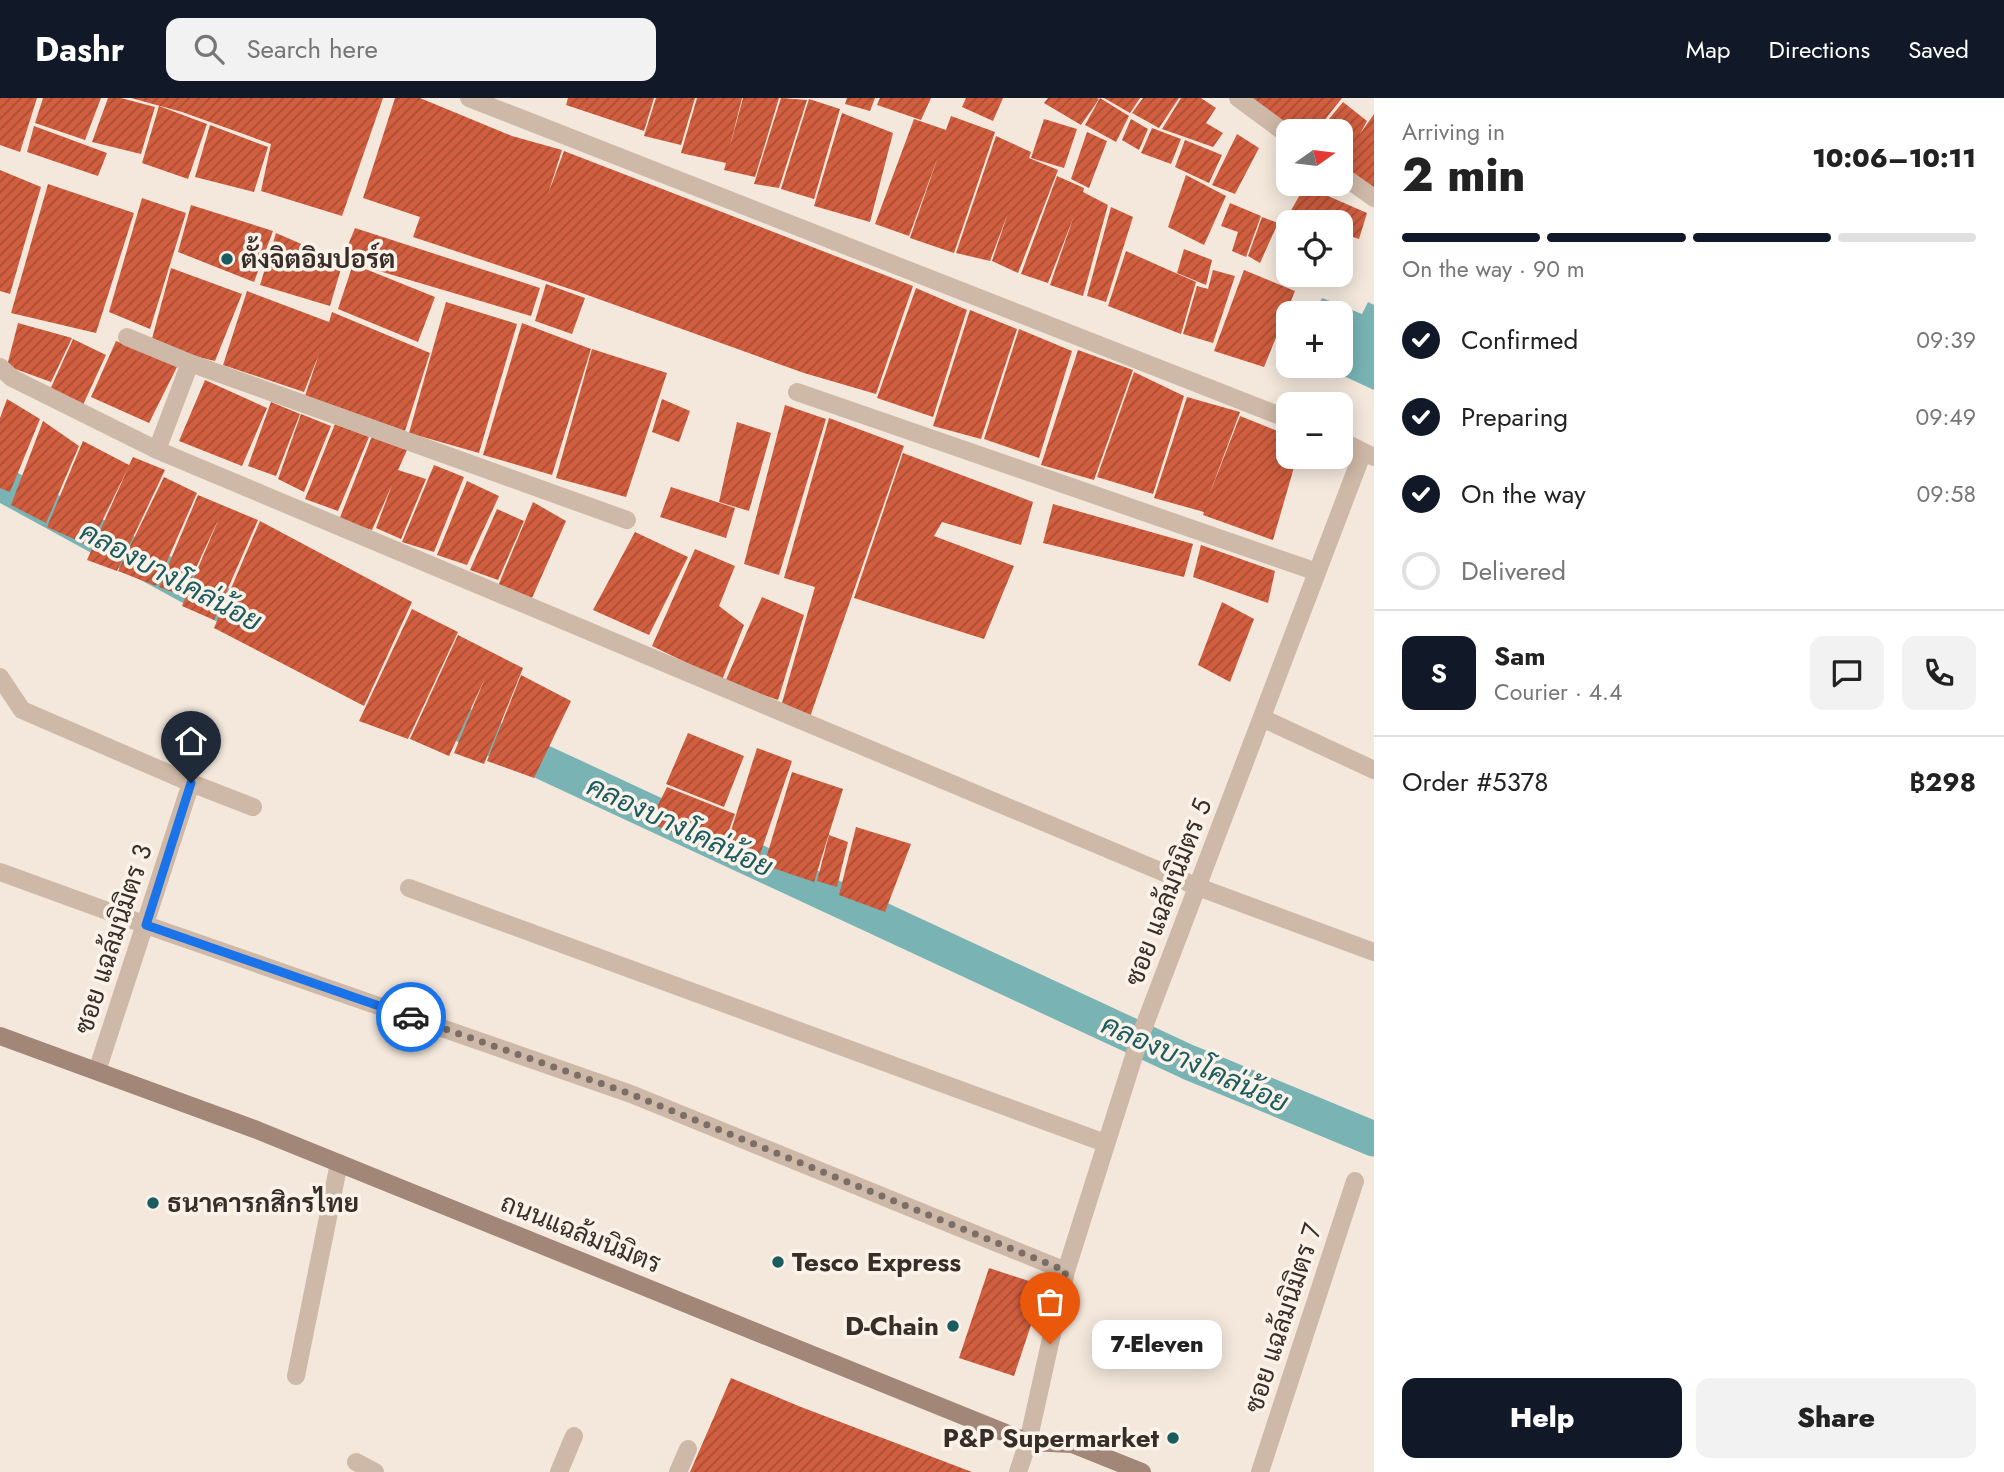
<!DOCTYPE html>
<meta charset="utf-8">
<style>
:root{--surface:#fff;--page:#f2f2f2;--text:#222;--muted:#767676;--line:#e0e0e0;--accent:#111827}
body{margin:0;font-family:Jost,Sarabun,sans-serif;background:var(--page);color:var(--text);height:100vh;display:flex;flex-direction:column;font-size:26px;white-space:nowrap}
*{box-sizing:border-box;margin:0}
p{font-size:23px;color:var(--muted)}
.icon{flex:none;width:38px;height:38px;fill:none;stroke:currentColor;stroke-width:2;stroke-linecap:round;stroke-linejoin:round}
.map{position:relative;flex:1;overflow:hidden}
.sheet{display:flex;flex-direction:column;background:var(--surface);width:630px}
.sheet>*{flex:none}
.needle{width:46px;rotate:76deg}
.tools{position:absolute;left:1276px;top:21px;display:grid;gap:14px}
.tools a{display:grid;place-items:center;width:77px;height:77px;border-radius:14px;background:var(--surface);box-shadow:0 4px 18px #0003;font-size:35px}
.pin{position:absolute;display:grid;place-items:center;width:60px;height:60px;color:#fff;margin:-72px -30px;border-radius:50% 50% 50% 0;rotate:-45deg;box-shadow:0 0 7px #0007}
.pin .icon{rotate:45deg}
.courier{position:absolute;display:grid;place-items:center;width:70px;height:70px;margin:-35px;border:5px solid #1a73e8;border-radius:50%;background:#fff;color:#222;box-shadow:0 2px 9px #0007}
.bubble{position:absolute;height:49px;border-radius:14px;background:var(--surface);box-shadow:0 4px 18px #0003;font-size:23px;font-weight:800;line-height:49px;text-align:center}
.headline em{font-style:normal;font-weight:800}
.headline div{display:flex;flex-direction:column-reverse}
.headline{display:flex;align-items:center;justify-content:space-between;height:119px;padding:0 28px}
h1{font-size:46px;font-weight:800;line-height:52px}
.bar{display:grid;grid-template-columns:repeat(4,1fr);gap:10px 7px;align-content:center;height:84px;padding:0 28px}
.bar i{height:9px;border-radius:5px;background:var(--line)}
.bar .selected{background:var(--accent)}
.bar p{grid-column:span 4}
.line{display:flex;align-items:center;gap:18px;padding:0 28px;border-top:2px solid var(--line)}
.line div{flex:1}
.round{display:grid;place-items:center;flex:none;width:74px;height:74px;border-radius:14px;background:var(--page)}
ol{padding:0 28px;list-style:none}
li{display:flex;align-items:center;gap:21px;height:77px}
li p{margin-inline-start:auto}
li .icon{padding:7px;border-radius:50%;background:var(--accent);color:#fff;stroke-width:4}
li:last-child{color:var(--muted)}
li i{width:38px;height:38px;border:4px solid var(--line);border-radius:50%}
.cta{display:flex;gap:14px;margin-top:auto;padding:14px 28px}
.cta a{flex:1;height:80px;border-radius:14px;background:var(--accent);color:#fff;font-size:28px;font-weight:800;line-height:80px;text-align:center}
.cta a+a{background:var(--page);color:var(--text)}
header{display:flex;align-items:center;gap:42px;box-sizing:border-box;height:98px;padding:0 35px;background:var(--accent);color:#fff}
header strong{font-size:33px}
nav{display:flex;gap:38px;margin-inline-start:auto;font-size:24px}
.search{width:490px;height:63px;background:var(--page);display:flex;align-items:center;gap:18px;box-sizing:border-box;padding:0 24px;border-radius:14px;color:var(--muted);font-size:26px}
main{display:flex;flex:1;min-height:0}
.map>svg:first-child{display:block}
.water{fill:#79b3b4}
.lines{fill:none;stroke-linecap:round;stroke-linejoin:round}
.canal{stroke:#79b3b4;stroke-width:35}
.building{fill:url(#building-hatch)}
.street{stroke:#ceb8a7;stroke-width:18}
.secondary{stroke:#a28678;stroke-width:18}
.done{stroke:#7a6e67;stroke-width:7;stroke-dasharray:0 12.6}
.route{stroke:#1a73e8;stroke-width:9}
.poi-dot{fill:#1a5c5f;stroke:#fbf2e9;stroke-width:2.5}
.labels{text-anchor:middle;stroke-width:7;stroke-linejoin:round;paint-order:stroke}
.poi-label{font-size:26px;font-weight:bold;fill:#392d28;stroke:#fbf2e9;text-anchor:start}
.street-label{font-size:26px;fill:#392d28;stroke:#fbf2e9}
.water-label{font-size:28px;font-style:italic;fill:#1a5c5f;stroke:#fbf2e9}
</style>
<header>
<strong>Dashr</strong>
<div class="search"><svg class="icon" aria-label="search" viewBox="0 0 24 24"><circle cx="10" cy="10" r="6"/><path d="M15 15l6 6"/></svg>Search here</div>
<nav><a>Map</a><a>Directions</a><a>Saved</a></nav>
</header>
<main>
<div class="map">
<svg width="1374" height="1374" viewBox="0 0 1374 1374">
<defs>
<pattern id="building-hatch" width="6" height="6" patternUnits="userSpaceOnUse" patternTransform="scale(1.75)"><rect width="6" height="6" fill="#d05e3f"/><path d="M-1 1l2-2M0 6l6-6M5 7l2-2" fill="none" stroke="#aa4e35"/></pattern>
</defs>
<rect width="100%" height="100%" fill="#f4e8dc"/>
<path class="water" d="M1322,200L1362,216L1368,204L1374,207V292L1322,268H1340V215H1315Z"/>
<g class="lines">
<path class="canal" d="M0,385L265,530
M450,621L1188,964L1374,1041"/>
</g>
<path class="building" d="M0,0H37L20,54L0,47Z
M43,0H101L85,42L35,25Z
M108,0H121L155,9L141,56L92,44Z
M131,0H383L342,118L261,93L271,46L182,14Z
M395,0H420L512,38L562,52L548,96L564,53L913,188L876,296L804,275L579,194L413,139L420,119L363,100Z
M568,0H654L644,33L566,7Z
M656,0H695L681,47L644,38Z
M697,0H742L729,52L743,0H779L755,79L724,72L726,65L681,55Z
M781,0L807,2L779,90L754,86Z
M847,0H875L870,13L845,6Z
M880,0H931L921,22L877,7Z
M966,0H1003L993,23L962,9Z
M1048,0H1097L1099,1L1081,27L1044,5Z
M1100,0L1129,18L1116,44L1085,27Z
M1104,0H1140L1130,15Z
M1143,0H1179L1159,30L1132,15Z
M1181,0H1201L1216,10L1206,25L1223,35L1213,49L1162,31Z
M1252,0H1342L1316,33H1291Z
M809,1L840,11L814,101L781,91Z
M1343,4L1367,23L1360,36L1374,16V96L1340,73V33H1319Z
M159,8L207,26L188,81L142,65Z
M842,15L893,35L870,124L814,108Z
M951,18L995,34L954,155L910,140L939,56L909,138L875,126L914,21L946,32Z
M1044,21L1077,31L1064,70L1031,60Z
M1131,21L1148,31L1139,52L1122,42Z
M210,27L268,49L254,94L195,79Z
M34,28L107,55L98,78L27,54Z
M1152,30L1181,41L1171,66L1141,55Z
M1087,34L1107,43L1089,90L1071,81Z
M1237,36L1259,50L1235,96L1212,87Z
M996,38L1031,54L1029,60L1058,72L1018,175L992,163L1008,115L990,163L956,155Z
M1185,42L1222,57L1209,85L1175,69Z
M0,72L41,89L10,196L0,193Z
M1186,77L1226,98L1204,147L1168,129Z
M1057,78L1084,90L1083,94L1108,107L1083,198L1050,187L1074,118L1048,185L1021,176Z
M48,86L134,115L96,235L11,215Z
M1305,88L1367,115L1359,141L1340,135V124H1288V131L1282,128Z
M142,100L186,115L150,231L109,214Z
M1230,105L1261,118L1246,159L1232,153L1238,134L1221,128Z
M191,107L273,133L254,184L178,154Z
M1111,109L1133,119L1106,204L1087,198Z
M1262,119L1278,125L1260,165L1248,158Z
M355,130L540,190L531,218L342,162Z
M276,135L343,164L330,208L260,187Z
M1184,151L1212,162L1206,187L1177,175Z
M1126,153L1196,184L1181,236L1108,208Z
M353,166L435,199L418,244L338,211Z
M171,170L242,196L215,263L150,248Z
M1213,172L1235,178L1213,245L1183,236L1197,188L1208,191Z
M1244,172L1295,193L1264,269L1214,253Z
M546,186L585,200L572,236L535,223Z
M916,190L967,212L933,319L877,300Z
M247,193L329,224L332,214L430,255L405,333L305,298L319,256L304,294L223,267Z
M446,204L517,226L479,355L409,335Z
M970,212L1017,231L981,341L933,328Z
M18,225L72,240L51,284L7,268Z
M522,225L591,251L552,377L483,357Z
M1019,231L1072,253L1039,360L984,341Z
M73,241L106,257L82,309L49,294Z
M116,243L178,267L149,325L91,299Z
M592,251L667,275L626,399L556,380Z
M1078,252L1133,272L1094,382L1041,367Z
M1134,274L1184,298L1153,396L1097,379Z
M205,282L267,310L242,368L179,343Z
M1187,299L1240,314L1208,400L1240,318L1288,337V359H1297L1273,442L1203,417L1204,414L1154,400Z
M7,301L40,321L10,394L0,390V320Z
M662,301L690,313L679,344L652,334Z
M271,304L300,316L276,378L248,368Z
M785,307L826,321L779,477L744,466Z
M301,316L331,328L304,394L278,381Z
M829,320L904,348L810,619L782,605L815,489L784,480Z
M43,323L79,348L46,425L11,407Z
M737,324L771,335L749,413L719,404Z
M335,326L369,339L338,413L305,401Z
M372,338L407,352L398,372L426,381L401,441L376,430L392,387L372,432L339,422Z
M83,343L129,367L133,359L165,372L117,473L87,462L128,370L90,448L47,429Z
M903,355L1033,404L1021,447L942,424L934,438L1014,468L984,541L854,500Z
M434,367L464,379L434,454L402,444Z
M164,379L197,395L156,488L118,473Z
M467,383L499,398L467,467L437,457Z
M671,389L735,410L726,440L660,419Z
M198,397L258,422L214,522L182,508L220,418L183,498L159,489Z
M533,404L566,423L532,500L498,488Z
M1053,406L1193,446L1184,479L1043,445Z
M497,411L524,423L498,482L470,472Z
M260,423L412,504L364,608L214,530Z
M635,434L688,459L649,537L593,512Z
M1201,447L1275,473L1268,505L1193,479Z
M695,451L735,468L719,508L744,527L722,582L652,548Z
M762,499L804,517L778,602L725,584Z
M1222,504L1254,521L1230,584L1198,567Z
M412,511L458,534L408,641L359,623Z
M458,537L523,570L484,666L454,655L485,580L449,658L410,641Z
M521,577L571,603L534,680L487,663Z
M688,635L744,658L724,709L666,686Z
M757,650L792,663L756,768L724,755Z
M792,674L843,691L814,784L764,767Z
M667,689L735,716L721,754L649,725Z
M856,729L911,746L885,814L839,797Z
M829,737L848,744L837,789L817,783Z
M989,1170L1044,1188L1014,1278L959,1260Z
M731,1280L801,1309L972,1374H690Z"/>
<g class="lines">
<path class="street" d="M469,0L1288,321
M1238,0L1288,37
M1340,76L1374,100
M127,239L190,265L627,422
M0,269L12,280L157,352L1198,789L1374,854
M797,294L1317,474
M1340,342L1374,359
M157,352L190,265
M0,579L22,612L191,685L253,709
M1262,620L1374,672
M0,774L146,827L631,996L1066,1173
M409,790L1105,1045
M97,973L191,685
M296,1278L339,1065
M356,1364L375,1374
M559,1374L574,1338
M678,1374L688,1351
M1018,1374L1028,1344L1066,1173L1140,939L1361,359L1359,353
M1260,1374L1355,1083"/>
<path class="secondary" d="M0,938L257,1032L1028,1344L1072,1346L1142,1374"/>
</g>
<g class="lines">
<path class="done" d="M411,919L631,996L1066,1173L1050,1246"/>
<path class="route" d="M191,685L146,827L411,919"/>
</g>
<g class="poi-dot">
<circle cx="227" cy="161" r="7"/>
<circle cx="153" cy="1105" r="7"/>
<circle cx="778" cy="1164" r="7"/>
<circle cx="953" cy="1228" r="7"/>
<circle cx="1173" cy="1340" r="7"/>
</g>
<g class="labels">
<g class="poi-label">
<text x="241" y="170">ตั้งจิตอิมปอร์ต</text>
<text x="167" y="1114">ธนาคารกสิกรไทย</text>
<text x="792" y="1173">Tesco Express</text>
<text x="939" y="1237" text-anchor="end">D-Chain</text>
<text x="1159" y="1349" text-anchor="end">P&amp;P Supermarket</text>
</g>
<g class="street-label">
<text transform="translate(1168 794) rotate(-69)" y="9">ซอย แฉล้มนิมิตร 5</text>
<text transform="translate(113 841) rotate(-72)" y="9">ซอย แฉล้มนิมิตร 3</text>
<text transform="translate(581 1135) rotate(22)" y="9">ถนนแฉล้มนิมิตร</text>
<text transform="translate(1283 1220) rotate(-72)" y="9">ซอย แฉล้มนิมิตร 7</text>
</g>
<g class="water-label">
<text transform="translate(171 478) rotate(28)" y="10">คลองบางโคล่น้อย</text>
<text transform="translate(680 728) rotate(25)" y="10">คลองบางโคล่น้อย</text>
<text transform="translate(1195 965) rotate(24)" y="10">คลองบางโคล่น้อย</text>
</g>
</g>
</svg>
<div class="tools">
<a><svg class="needle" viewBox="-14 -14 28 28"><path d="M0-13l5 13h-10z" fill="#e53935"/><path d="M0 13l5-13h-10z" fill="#767676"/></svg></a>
<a><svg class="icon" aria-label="locate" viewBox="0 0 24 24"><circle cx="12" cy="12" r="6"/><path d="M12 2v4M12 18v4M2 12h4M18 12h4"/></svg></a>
<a>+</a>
<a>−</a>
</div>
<div class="pin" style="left:1050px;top:1246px;background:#ea580c"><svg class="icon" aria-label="bag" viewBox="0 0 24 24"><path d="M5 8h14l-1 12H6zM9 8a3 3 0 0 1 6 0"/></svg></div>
<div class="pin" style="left:191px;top:685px;background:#1f2937"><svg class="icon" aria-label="home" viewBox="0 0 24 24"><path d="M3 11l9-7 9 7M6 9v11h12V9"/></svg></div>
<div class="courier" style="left:411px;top:919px"><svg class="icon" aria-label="car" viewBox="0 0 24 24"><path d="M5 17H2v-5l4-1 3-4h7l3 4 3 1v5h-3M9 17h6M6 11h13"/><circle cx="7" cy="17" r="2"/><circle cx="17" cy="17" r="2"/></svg></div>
<div class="bubble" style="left:1092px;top:1222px;width:130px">7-Eleven</div>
</div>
<section class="sheet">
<div class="headline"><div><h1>2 min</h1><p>Arriving in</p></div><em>10:06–10:11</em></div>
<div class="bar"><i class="selected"></i><i class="selected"></i><i class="selected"></i><i></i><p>On the way · 90 m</p></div>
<ol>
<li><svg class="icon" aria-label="check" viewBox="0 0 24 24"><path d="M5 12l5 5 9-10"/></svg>Confirmed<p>09:39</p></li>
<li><svg class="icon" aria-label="check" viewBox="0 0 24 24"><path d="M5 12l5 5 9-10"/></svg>Preparing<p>09:49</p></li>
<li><svg class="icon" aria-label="check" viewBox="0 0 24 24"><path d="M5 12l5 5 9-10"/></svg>On the way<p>09:58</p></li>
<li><i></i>Delivered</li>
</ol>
<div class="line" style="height:126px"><b class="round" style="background:var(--accent);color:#fff">S</b><div><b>Sam</b><p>Courier · 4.4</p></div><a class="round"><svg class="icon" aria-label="chat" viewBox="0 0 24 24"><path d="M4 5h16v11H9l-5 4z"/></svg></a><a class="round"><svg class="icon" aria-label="phone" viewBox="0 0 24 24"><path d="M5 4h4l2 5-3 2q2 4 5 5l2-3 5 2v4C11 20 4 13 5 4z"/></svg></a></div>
<div class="line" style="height:91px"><div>Order #5378</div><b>฿298</b></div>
<div class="cta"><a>Help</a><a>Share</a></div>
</section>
</main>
